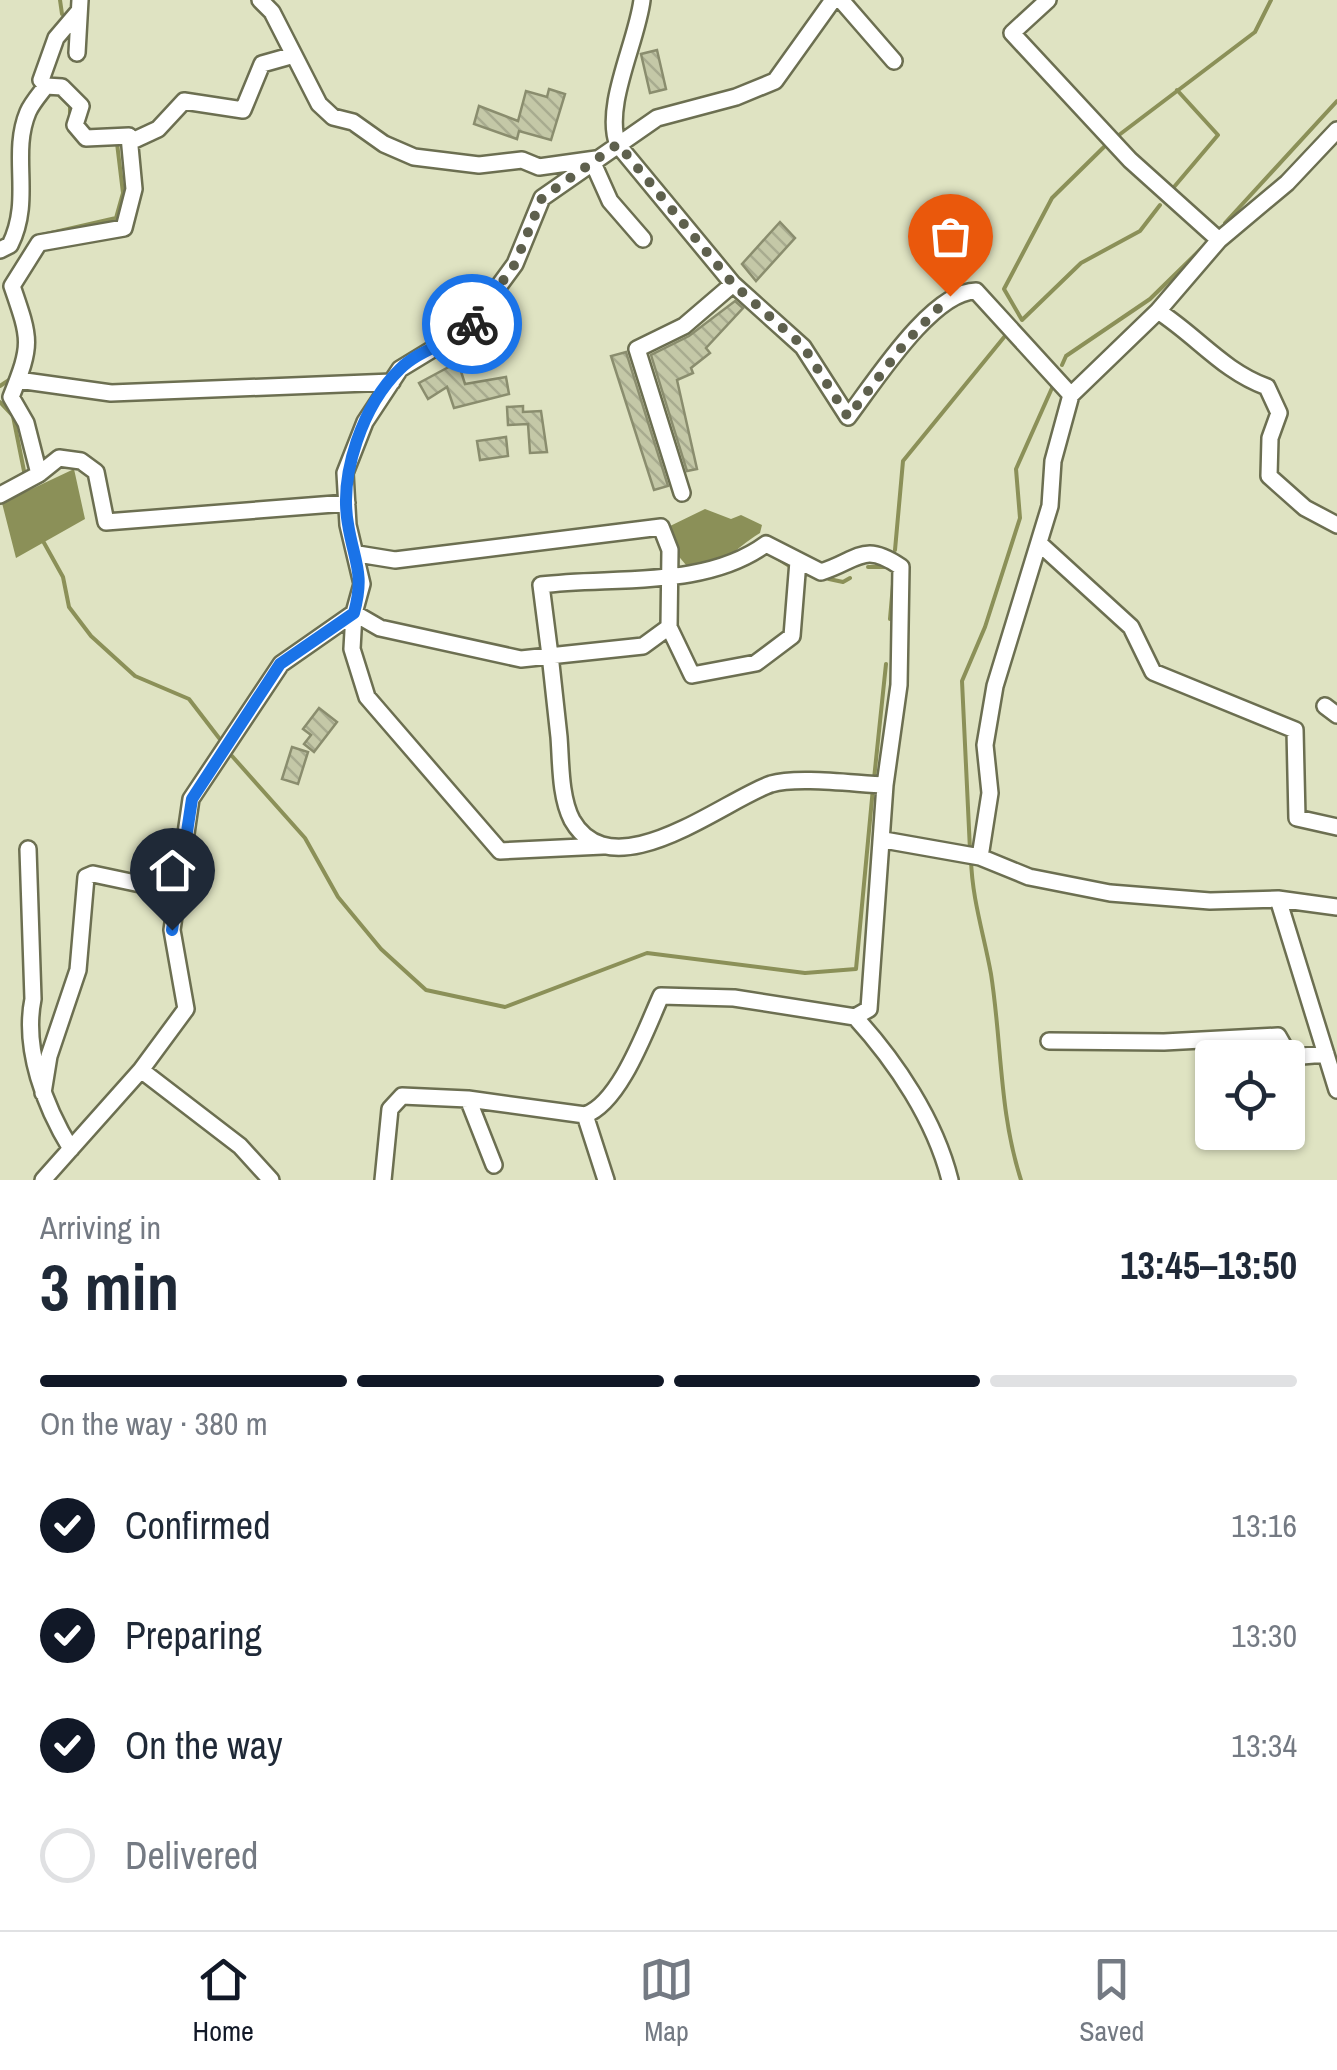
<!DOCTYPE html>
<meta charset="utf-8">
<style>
:root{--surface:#fff;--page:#f2f2f3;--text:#1f2937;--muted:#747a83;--line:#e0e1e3;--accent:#111827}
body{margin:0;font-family:"Archivo Narrow",sans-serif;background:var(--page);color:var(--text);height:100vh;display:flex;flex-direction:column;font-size:38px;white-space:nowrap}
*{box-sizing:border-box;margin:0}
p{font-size:32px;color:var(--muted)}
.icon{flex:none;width:55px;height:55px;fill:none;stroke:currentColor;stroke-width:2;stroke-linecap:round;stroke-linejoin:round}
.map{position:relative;height:1180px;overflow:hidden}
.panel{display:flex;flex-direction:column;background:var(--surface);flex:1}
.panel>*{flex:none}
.buttons{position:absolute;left:1195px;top:1040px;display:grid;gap:20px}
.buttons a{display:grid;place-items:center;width:110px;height:110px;border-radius:10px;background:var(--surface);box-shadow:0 2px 8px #0004;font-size:50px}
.pin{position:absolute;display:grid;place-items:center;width:85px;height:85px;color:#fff;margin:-102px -42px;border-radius:50% 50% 50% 0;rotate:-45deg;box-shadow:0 0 10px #0007}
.pin .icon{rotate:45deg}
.courier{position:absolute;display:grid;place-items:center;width:100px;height:100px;margin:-50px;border:8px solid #1a73e8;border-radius:50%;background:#fff;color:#222;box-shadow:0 2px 12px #0007}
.overview em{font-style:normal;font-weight:700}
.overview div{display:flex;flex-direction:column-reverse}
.overview{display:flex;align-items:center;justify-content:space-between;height:170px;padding:0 40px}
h1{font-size:65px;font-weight:700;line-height:75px}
.bar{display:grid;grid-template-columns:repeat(4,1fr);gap:15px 10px;align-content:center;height:120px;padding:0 40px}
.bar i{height:12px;border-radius:8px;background:var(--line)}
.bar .active{background:var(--accent)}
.bar p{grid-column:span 4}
ol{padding:0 40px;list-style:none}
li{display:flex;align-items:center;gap:30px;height:110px}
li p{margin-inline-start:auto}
li .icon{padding:10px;border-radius:50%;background:var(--accent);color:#fff;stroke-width:4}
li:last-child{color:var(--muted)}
li i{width:55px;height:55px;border:5px solid var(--line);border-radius:50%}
.menu{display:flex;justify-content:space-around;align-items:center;height:140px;border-top:2px solid var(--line);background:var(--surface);font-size:28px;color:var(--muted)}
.menu a{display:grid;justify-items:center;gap:5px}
.menu .active{color:var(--accent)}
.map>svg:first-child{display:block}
.water{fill:#8b9058}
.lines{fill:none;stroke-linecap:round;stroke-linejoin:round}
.stream{stroke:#8b9058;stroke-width:4}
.building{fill:url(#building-back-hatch);stroke:#8a8d6e;stroke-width:2.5}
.street-casing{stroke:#6c6f51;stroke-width:20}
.street{stroke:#fff;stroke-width:15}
.done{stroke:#5e604d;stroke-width:10;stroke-dasharray:0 18}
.route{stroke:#1a73e8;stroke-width:12}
</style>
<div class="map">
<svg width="1337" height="1180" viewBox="0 0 1337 1180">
<defs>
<pattern id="building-back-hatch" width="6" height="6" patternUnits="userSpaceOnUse" patternTransform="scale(2.5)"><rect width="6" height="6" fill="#c4c8a7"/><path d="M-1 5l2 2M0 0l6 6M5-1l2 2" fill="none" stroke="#a8ab8f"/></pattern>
</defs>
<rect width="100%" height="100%" fill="#dfe3c2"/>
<path class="water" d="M74,469L85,519L16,558L2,503Z
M705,509L731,519L741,515L762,525L760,533C729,552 728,567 686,565L675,552L668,527Z"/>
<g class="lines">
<path class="stream" d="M60,0L62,14
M57,93L70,106V118
M1115,138L1255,32L1271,0
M1108,143L1052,198L1004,289L1022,320L1081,263L1140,231L1160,205
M1174,187L1218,135L1177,90
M1225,223L1337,101
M42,235L116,218L123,193L117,143
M1062,365L1066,356L1150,299L1202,248
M0,386L12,378
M0,402L13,416L25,476
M43,541L63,577L69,607L91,636L135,676L189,699L219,738
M895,550L903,461L1005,336
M774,556L791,567
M868,567H890
M829,579L843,582L850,578
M890,619L894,573
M232,756L305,838L338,897L381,949L426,990L505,1007L647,953L805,973L856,969L873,788
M874,779L886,664
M970,850L962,681L985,627L1020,518L1016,469L1052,388
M971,859C972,899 984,935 991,974C1002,1044 999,1112 1021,1180"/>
</g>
<path class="building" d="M657,50L666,89L650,93L641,54Z
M549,89L565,94L551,140L519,131L517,139L474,124L479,106L518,121L526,91L547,97Z
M780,222L795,238L756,281L742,264Z
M735,301L743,308L706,348L710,353L691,368L693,373L677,380L697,469L687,471L651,355L689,336Z
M626,352L668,486L654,490L611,356Z
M458,362L465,384L506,377L509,394L454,408L447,387L428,399L419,383Z
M523,406V412L541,411L547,452L530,453L528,424L508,425L507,407Z
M506,437L508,456L480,460L477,441Z
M319,708L337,722L314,752L304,744L311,735L303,729Z
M292,747L308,752L298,784L282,779Z"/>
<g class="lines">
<g class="street-casing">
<path id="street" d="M260,0L272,12L294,55
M642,0C637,42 603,106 618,145L733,284L803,347L848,417C874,383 932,291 976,291L1071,395L1053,461L1050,506L995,686L985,745L990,793L980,857L1029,877L1110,893L1210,901L1278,899L1337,907
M841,0L894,61
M1048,0L1012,33L1130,160L1219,240L1287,183L1337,130
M79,11L56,38L41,80L46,86L62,87L81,106L75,125L86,138L129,136L134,189L124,228L39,243L12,286C31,341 32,344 11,397L26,423L39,474L59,458L81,461L96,472L106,522L347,503
M77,53L80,0
M130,142L158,129L184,101L243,110L262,64L294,55L319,104L333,117L353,122L384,144L414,157L479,165L522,160L539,167L596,159
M593,163L610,201L643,239
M0,250L10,245C33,199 10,155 28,112C32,103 40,94 46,86
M1158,311C1198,337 1223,371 1267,387L1279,413L1270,438L1269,476L1305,508L1337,525
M18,380L111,393L392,382
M1071,395L1158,311L1219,240
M682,493L637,349L684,326L733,284
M0,495L39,474
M1040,544L1131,627L1153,672L1295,730L1297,818L1337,827
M358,554L395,560L661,527L670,550L669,627
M1325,706L1337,715
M884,840L980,857
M603,846L500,851L367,697L352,649L354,613L380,628L521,659L643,646L669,627L692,675L756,663L792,636L798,561
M28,849L33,999C23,1049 45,1107 71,1149
M1278,899L1337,1090
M855,1017C896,1062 935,1120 950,1180
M1049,1041L1164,1042L1278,1036L1290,1057L1326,1054
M141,1070L240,1146L271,1180
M43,1093L49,1056L78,970L86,877L93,874L178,892
M468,1099L494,1165
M585,1115L606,1180
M43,1180L141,1070L186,1009L172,930L191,799L281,664L354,613L362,584L348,525L345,473L365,422L400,369L469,327L515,264L542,198L657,118L736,97L775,81L833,0
M383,1180L390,1109L402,1096L468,1099L585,1115C620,1103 646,1029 661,996L734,998L855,1017L869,1009L885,785L899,685L901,567C863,541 859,560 821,572L766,544C705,589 613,576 541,585C548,636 554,687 559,737C561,763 560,797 572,820C613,892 724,800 771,784C797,776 856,784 885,785"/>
</g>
<use href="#street" class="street"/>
</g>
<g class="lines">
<path class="done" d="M472,324L515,264L542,198L618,144L733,284L803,346L848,417L905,343L950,296"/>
<path class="route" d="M172,930L192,799L280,664L354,613C365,572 354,562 348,524C339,474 363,405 400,369C420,349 452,343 472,324"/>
</g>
</svg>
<div class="buttons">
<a><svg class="icon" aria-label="locate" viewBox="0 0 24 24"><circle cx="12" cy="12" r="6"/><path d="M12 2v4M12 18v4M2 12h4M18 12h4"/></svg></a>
</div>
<div class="pin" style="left:950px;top:296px;background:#ea580c"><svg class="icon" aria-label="bag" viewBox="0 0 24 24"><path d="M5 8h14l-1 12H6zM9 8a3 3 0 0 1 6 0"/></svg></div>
<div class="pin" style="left:172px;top:930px;background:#1f2937"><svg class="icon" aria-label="home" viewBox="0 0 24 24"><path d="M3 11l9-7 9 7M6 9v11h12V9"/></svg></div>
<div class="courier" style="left:472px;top:324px"><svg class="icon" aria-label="bike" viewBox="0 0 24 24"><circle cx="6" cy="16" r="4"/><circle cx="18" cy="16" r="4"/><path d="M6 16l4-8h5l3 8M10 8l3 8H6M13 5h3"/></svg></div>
</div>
<section class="panel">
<div class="overview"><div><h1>3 min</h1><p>Arriving in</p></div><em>13:45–13:50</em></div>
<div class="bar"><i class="active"></i><i class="active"></i><i class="active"></i><i></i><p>On the way · 380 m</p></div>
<ol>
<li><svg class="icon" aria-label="check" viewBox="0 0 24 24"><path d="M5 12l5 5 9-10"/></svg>Confirmed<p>13:16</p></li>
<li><svg class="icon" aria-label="check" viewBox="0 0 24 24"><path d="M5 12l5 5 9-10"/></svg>Preparing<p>13:30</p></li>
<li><svg class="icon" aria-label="check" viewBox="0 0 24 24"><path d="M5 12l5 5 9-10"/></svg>On the way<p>13:34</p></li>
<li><i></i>Delivered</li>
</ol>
</section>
<nav class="menu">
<a class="active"><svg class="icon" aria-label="home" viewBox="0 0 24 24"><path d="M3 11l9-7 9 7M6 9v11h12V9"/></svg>Home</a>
<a><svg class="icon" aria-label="map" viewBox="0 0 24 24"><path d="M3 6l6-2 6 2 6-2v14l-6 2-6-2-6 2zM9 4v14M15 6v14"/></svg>Map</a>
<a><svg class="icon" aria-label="saved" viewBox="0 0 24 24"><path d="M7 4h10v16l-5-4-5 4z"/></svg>Saved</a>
</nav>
